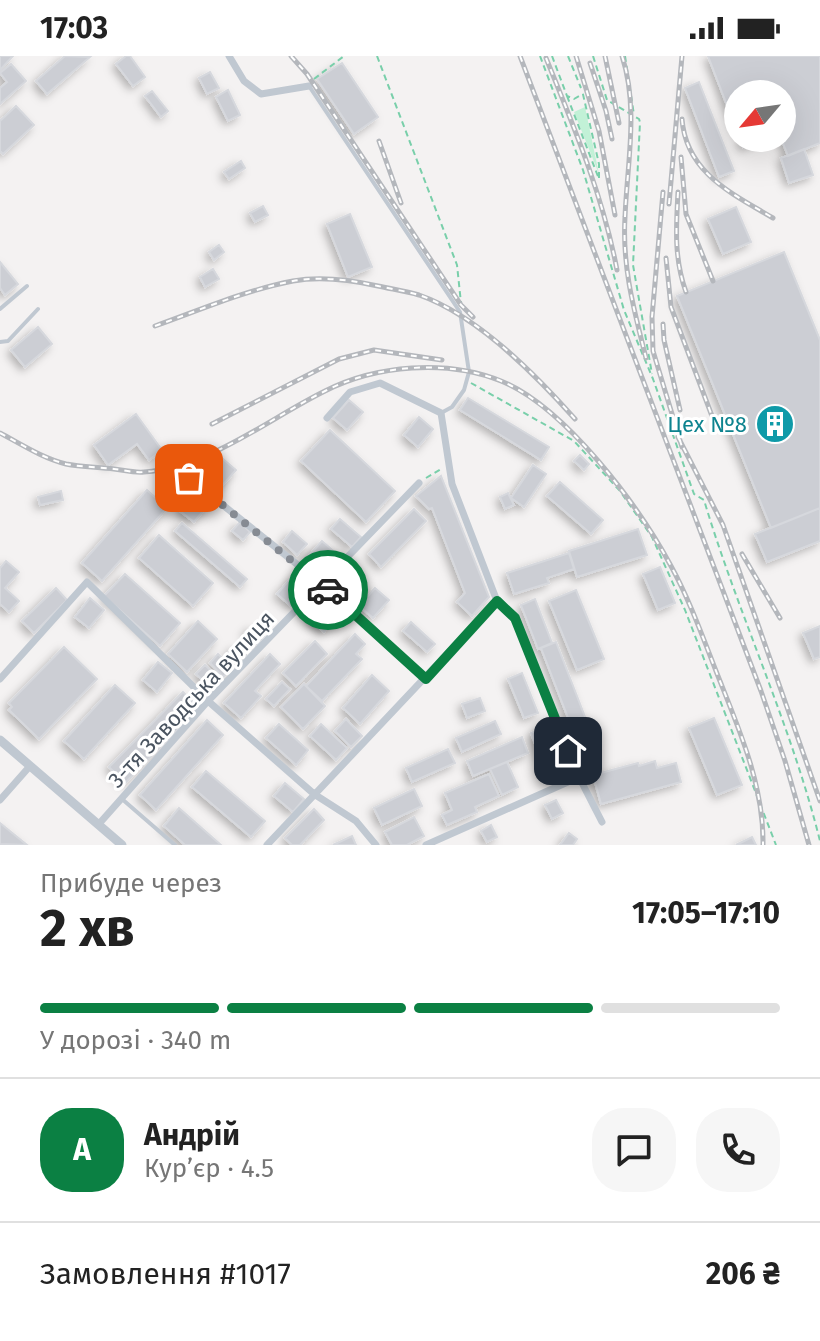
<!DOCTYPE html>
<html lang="uk">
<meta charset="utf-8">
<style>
:root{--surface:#fff;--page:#f6f6f6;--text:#222;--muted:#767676;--line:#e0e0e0;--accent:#0b8043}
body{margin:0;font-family:"Fira Sans",sans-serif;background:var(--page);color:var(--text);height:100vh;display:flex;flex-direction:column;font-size:30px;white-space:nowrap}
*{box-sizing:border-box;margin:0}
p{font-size:26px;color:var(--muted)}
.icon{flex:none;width:44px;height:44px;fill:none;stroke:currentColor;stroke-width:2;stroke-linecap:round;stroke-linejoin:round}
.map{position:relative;height:789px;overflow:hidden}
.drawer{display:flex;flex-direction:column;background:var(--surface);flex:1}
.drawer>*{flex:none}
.needle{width:52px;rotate:241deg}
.fabs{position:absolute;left:724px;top:24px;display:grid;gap:16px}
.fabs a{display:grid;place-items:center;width:72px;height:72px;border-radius:50%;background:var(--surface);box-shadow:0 8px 32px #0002;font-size:40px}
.pin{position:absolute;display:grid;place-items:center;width:68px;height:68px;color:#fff;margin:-34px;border-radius:16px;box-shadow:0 4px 12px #0006}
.courier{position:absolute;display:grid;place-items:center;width:80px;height:80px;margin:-40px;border:6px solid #0b8043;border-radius:50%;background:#fff;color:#222;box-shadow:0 2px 10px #0007}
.summary em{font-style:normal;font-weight:700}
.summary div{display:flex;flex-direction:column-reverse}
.summary{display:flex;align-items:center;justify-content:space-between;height:136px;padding:0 40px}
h1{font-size:52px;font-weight:700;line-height:60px}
.bar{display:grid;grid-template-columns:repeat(4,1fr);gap:12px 8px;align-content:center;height:96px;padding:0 40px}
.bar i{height:10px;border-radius:6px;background:var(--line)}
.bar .on{background:var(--accent)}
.bar p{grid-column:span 4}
.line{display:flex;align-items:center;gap:20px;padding:0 40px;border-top:2px solid var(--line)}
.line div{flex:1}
.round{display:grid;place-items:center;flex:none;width:84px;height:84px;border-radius:32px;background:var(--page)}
.status{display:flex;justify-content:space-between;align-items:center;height:56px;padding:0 40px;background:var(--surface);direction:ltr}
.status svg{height:22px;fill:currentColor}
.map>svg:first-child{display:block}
.green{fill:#c2f1d7}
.building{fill:#ccced4;stroke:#d6d8dd;stroke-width:2;filter:url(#shadow)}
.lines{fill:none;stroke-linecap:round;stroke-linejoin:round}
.path{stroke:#79cfaa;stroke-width:2;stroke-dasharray:6 4;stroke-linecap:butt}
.service{stroke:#c0c8d1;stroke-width:4}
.minor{stroke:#c0c8d1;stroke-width:7}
.tertiary{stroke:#c0c8d1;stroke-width:9}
.rail-casing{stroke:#b4b7bc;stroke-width:5}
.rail{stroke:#fff;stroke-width:2;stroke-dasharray:6;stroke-linecap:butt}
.done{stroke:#868b93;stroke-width:8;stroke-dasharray:0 14.4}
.route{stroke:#0b8043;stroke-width:10}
.labels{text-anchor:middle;stroke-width:6;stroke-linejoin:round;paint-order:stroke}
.culture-label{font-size:22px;fill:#0d838f;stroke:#fff;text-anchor:end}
.street-label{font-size:22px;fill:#4a5460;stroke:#fff}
</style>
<div class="status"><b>17:03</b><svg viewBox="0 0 49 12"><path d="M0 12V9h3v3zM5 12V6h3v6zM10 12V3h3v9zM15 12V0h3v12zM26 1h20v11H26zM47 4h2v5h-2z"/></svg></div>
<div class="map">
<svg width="820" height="789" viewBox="0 0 820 789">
<defs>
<filter id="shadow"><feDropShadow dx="-3.5" dy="3.5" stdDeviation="4" flood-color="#0004"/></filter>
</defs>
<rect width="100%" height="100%" fill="#f4f2f2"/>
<path class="green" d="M585,51L599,118L574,56Z"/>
<path class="building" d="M0,0H13L0,14Z
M65,0L90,1L47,38L36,25Z
M126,0H130L145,21L133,30L116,8Z
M708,0H820V87L788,100L781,82L782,38H738V78Z
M342,7L378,61L354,78L317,23Z
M11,8L26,25L0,48V32L7,26L0,17Z
M210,16L219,32L207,38L199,22Z
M699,26L734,115L719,121L685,32Z
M228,34L240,59L228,65L216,41Z
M152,35L168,55L161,61L145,40Z
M16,50L34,69L3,98L0,95V65Z
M740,82H767L743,91Z
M804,93L813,119L789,127L781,102Z
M241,105L245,112L229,123L224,116Z
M263,150L268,159L255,166L250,157Z
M736,151L751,186L723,198L708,163Z
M350,158L372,211L348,221L327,168Z
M219,189L224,196L214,204L209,196Z
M784,196L820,284V452L771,472L677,240Z
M0,206L18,228L5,239L0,232Z
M213,213L219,223L205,231L200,221Z
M38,271L52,288L25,311L11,294Z
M468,342L549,391L541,404L460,354Z
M349,344L363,356L347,374L333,362Z
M136,358L162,394L149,404L137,388L108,409L94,389Z
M419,361L433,373L418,391L404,379Z
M330,374L395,435L366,466L301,405Z
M580,399L589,408L584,414L574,405Z
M222,402L236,414L220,432L206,420Z
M533,409L546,418L524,451L511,442Z
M441,420L489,541L472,560L457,546L465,537L432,452L429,453L416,440Z
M560,426L603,464L591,478L547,440Z
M147,434L167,452L102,525L82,507Z
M61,435L63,444L40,449L38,441Z
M195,436L209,448L194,466L180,455Z
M508,437L514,449L505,453L500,441Z
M820,452V485L767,506L755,478Z
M414,453L426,465L381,511L369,498Z
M340,463L361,481L352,491L331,473Z
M240,466L250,476L243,484L232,475Z
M182,467L247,523L240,531L175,475Z
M638,473L647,499L577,521L569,495Z
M292,475L307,488L297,499L283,486Z
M159,479L213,527L193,550L139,502Z
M322,485L336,497L320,515L306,503Z
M569,497L574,513L547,522L549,527L514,538L507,517Z
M6,505L19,516L5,532L19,545L9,556L0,548V512Z
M660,511L675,547L658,554L643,518Z
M125,518L180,567L160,590L104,540Z
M293,520L306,532L291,550L277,538Z
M56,532L67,544L34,577L22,565Z
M375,532L389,544L373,562L359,550Z
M576,534L604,603L577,614L549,545Z
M90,542L104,554L89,572L75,561Z
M535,543L552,587L538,593L521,549Z
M325,546L339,557L324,576L310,564Z
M198,565L217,583L187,616L168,598Z
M411,566L435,588L427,596L403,575Z
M252,570L264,580L257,588L245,577Z
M820,570V601L814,603L803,577Z
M355,578L365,588L356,598L362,603L322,645L306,630Z
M315,585L327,598L296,630L283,617Z
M556,586L599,697L584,703L541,592Z
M235,590L246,599L238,607L228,597Z
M64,591L97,623L39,683L9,654L12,651L9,647Z
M218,598L232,612L223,621L210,607Z
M270,598L280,608L255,635L261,640L241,662L224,647Z
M158,606L172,617L157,636L143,624Z
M205,609L221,624L212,633L196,618Z
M522,617L538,657L524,662L508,623Z
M372,619L389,635L360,668L343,652Z
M282,626L290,633L274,650L266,643Z
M304,628L325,650L303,673L281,651Z
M115,629L135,647L84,703L64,685Z
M183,636L199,652L125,727L109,711Z
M480,642L485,655L467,662L462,648Z
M714,662L742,729L717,739L689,672Z
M346,663L362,680L351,691L335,675Z
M207,664L223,679L156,754L140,739Z
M495,665L501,678L462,696L456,682Z
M279,668L308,694L296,709L266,682Z
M321,668L347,692L336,704L310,680Z
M544,672L561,715L547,720L531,677Z
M522,681L528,697L473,720L467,705Z
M448,693L455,707L412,726L406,712Z
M655,705L657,712L676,707L681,726L601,748L593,719L638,707L639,710Z
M507,706L518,731L502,739L490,713Z
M206,715L265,765L251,781L192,731Z
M489,718L499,740L475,751L477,756L447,769L442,759L452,754L445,737Z
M285,727L304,743L293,756L274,740Z
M414,733L422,750L382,769L374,752Z
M556,744L563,757L552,763L545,749Z
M179,752L221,789H185L164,770Z
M314,753L324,764L300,789H292L285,782Z
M414,761L424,780L407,789H392L385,776Z
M0,767L27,789L0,788Z
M491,769L497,781L487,786L481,775Z
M569,777L577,783L573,789H560Z
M352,780L356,789H333Z
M752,781L756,789H736Z"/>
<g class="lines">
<path class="path" d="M377,0L457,209L461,247
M540,0L583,114L624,254L653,323L694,438L704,444C738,558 791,668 820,785
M552,0L567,40L574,43L581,39
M568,0L581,32
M593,0L607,44L639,63L640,66L633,209L652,318
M625,0L634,59
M314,23L344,0
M567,40L599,123V108L582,34
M471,327L574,385L620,435L652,481L685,554L776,789
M426,422L441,413"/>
<path class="service" d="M309,30L460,256L469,316L464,334L452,351L441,357
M0,253L27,230
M0,286L8,285L38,253
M122,743L175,789"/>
<path class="minor" d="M229,0L244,25L261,38L309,30
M327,362L350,336L380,327L441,357L452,428L497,545L515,562L579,721L602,766
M189,422L323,529L426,623
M0,623L87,526L208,645L314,738L356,765L376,789
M0,744L30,710
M98,769L208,645L419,427
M267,789L497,545
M426,789L579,721"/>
<path class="tertiary" d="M0,684L122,789"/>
<g class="rail-casing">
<path id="rail" d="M291,0L307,18L461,249L473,261
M520,0L761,635L785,705L809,789
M576,0L599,75L615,159
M605,0L619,67
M622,0C639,52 627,108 625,161C622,211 634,254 646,302
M546,2C574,71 603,140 617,214
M590,7L606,55L612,83
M682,63C686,117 733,138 773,162
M379,85L401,147
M681,101L686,158L713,225
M663,136L652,261L653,295L682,391
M678,136C676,172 674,203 686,236
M669,148L682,0
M666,202L671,251L712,360
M663,268L664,284L680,354
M155,270C200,254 246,234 293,225C321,220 351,224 378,230C391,233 406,235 419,239C477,259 535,318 575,363
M212,368L339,303L374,294L442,304
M0,377C21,388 42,402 66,408C81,411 98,411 114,413C123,414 134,417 144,416C210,411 268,363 325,335C376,309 447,303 501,325C565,351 639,450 671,510C689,543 702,579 716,615C738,671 764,728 763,789
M678,381L723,469L820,745
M742,498L780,562"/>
</g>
<use href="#rail" class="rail"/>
</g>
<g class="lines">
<path class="done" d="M189,422L328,534"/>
<path class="route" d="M328,534L426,623L497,545L515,562L568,695"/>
</g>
<defs>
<g id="building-disc" transform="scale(2)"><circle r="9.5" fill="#0f9aa8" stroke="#fff"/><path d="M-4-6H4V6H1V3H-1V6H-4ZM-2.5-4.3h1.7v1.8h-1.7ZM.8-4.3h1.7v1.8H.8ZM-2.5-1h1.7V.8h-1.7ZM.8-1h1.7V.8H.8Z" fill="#fff"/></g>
</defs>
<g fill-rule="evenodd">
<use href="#building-disc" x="775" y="368"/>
</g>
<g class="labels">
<g class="culture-label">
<text x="747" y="376">Цех №8</text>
</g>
<g class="street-label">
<text transform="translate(191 643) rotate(-47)" y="8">3-тя Заводська вулиця</text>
</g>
</g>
</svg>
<div class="fabs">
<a><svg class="needle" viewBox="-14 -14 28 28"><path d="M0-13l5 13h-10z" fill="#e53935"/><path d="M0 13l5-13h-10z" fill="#767676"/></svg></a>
</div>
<div class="pin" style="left:189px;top:422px;background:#ea580c"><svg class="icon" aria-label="bag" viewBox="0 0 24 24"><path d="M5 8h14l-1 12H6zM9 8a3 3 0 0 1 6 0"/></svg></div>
<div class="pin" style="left:568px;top:695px;background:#1f2937"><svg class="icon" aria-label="home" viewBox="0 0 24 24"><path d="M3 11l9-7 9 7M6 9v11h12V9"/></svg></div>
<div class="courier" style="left:328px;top:534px"><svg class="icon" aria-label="car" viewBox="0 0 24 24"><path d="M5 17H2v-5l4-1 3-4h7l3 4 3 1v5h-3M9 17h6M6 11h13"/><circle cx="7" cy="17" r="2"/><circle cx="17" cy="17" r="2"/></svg></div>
</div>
<section class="drawer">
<div class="summary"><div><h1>2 хв</h1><p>Прибуде через</p></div><em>17:05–17:10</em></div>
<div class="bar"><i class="on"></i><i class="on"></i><i class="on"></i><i></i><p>У дорозі · 340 m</p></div>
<div class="line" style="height:144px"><b class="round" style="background:var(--accent);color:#fff">А</b><div><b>Андрій</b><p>Кур’єр · 4.5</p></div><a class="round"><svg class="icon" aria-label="chat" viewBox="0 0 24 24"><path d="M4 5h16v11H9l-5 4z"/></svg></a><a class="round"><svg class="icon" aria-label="phone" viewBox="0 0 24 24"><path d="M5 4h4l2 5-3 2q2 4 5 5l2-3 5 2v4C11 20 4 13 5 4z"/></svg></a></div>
<div class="line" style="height:104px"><div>Замовлення #1017</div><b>206 ₴</b></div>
</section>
